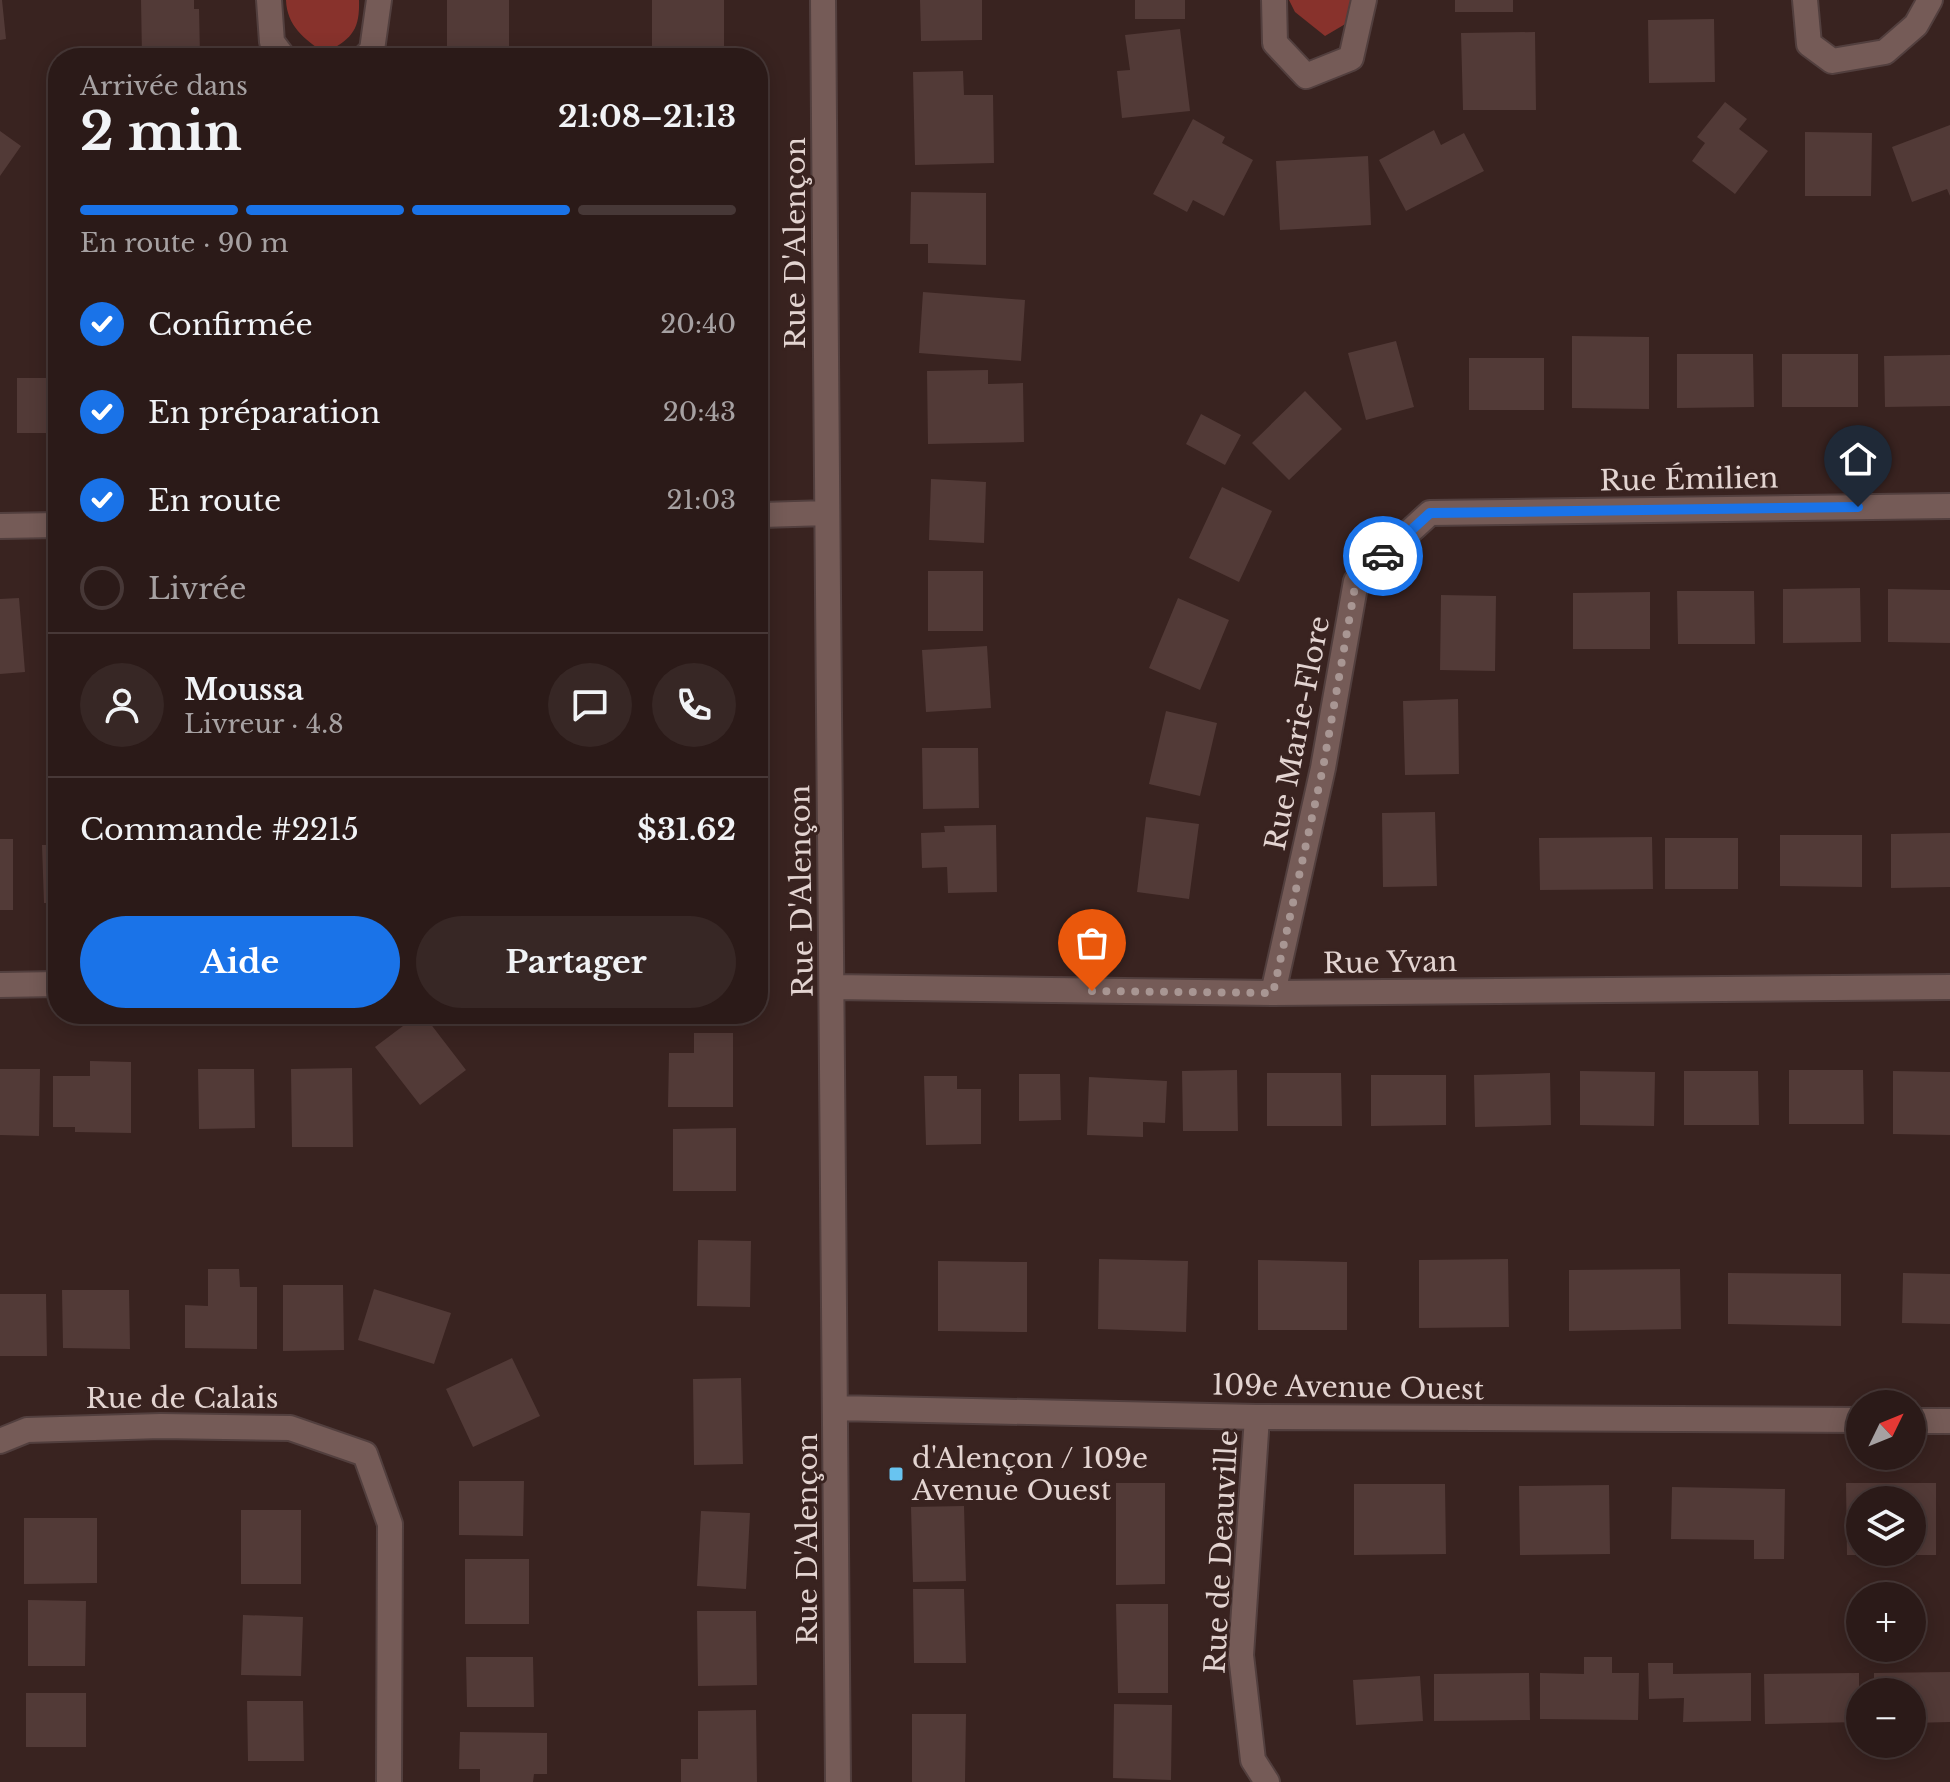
<!DOCTYPE html>
<html lang="fr">
<meta charset="utf-8">
<style>
:root{--surface:#2b1a18;--page:#372725;--text:#f1f3f6;--muted:#a6a1a2;--line:#473837;--accent:#1a73e8}
body{margin:0;font-family:"Libre Baskerville",serif;background:var(--page);color:var(--text);height:100vh;display:flex;flex-direction:column;font-size:30px;white-space:nowrap}
*{box-sizing:border-box;margin:0}
p{font-size:26px;color:var(--muted)}
.icon{flex:none;width:44px;height:44px;fill:none;stroke:currentColor;stroke-width:2;stroke-linecap:round;stroke-linejoin:round}
.map{position:relative;flex:1;overflow:hidden}
.details{position:absolute;left:48px;top:48px;width:720px;height:976px;display:flex;flex-direction:column;background:var(--surface);border-radius:32px;box-shadow:0 4px 20px #0003,0 0 0 2px var(--line)}
.details>*{flex:none}
.needle{width:52px;rotate:47deg}
.buttons{position:absolute;left:1846px;top:1390px;display:grid;gap:16px}
.buttons a{display:grid;place-items:center;width:80px;height:80px;border-radius:50%;background:var(--surface);box-shadow:0 4px 20px #0003,0 0 0 2px var(--line);font-size:40px}
.pin{position:absolute;display:grid;place-items:center;width:68px;height:68px;color:#fff;margin:-82px -34px;border-radius:50% 50% 50% 0;rotate:-45deg;box-shadow:0 0 8px #0007}
.pin .icon{rotate:45deg}
.courier{position:absolute;display:grid;place-items:center;width:80px;height:80px;margin:-40px;border:6px solid #1a73e8;border-radius:50%;background:#fff;color:#222;box-shadow:0 2px 10px #0007}
.summary em{font-style:normal;font-weight:700}
.summary div{display:flex;flex-direction:column-reverse}
.summary{display:flex;align-items:center;justify-content:space-between;height:136px;padding:0 32px}
h1{font-size:52px;font-weight:700;line-height:60px}
.bar{display:grid;grid-template-columns:repeat(4,1fr);gap:12px 8px;align-content:center;height:96px;padding:0 32px}
.bar i{height:10px;border-radius:6px;background:var(--line)}
.bar .selected{background:var(--accent)}
.bar p{grid-column:span 4}
.line{display:flex;align-items:center;gap:20px;padding:0 32px;border-top:2px solid var(--line)}
.line div{flex:1}
.round{display:grid;place-items:center;flex:none;width:84px;height:84px;border-radius:42px;background:var(--page)}
ol{padding:0 32px;list-style:none}
li{display:flex;align-items:center;gap:24px;height:88px}
li p{margin-inline-start:auto}
li .icon{padding:8px;border-radius:50%;background:var(--accent);color:#fff;stroke-width:4}
li:last-child{color:var(--muted)}
li i{width:44px;height:44px;border:4px solid var(--line);border-radius:50%}
.primary-button{display:flex;gap:16px;margin-top:auto;padding:16px 32px}
.primary-button a{flex:1;height:92px;border-radius:48px;background:var(--accent);color:#fff;font-size:32px;font-weight:700;line-height:92px;text-align:center}
.primary-button a+a{background:var(--page);color:var(--text)}
.map>svg:first-child{display:block}
.green{fill:#88322c}
.building{fill:#523a37;fill-rule:evenodd}
.lines{fill:none;stroke-linecap:round;stroke-linejoin:round}
.minor-casing{stroke:#523f3e;stroke-width:28}
.minor{stroke:#755b57;stroke-width:24}
.done{stroke:#a89693;stroke-width:8;stroke-dasharray:0 14.4}
.route{stroke:#1a73e8;stroke-width:10}
.poi-dot{fill:#68c4f0;stroke:#392320;stroke-width:3}
.labels{text-anchor:middle;stroke-width:6;stroke-linejoin:round;paint-order:stroke}
.street-label{font-size:28px;fill:#e3d4d1;stroke:#392320}
.poi-label{font-size:28px;fill:#e3d4d1;stroke:#392320;text-anchor:start}
</style>
<div class="map">
<svg width="1950" height="1782" viewBox="0 0 1950 1782">
<rect width="100%" height="100%" fill="#392320"/>
<path class="green" d="M286,0H359C360,31 351,39 325,53C304,39 287,26 286,0Z
M1289,0H1359L1347,23L1325,36L1295,12Z"/>
<path class="building" d="M0,0H2L6,39L0,40Z
M141,0H194V9H199L200,56H142Z
M447,0H509V53H447Z
M652,0H724V58H652Z
M920,0H982V40L921,41Z
M1135,0H1185V19H1135Z
M1455,0H1513V12H1455Z
M1714,19L1715,82L1649,83L1648,20Z
M1180,29L1190,111L1122,118L1117,71L1130,70L1125,35Z
M1535,32L1536,110H1463L1461,33Z
M963,71L964,95H993L994,163L915,165L913,72Z
M1725,102L1747,119L1739,129L1768,151L1735,194L1692,161L1705,143L1697,137Z
M1193,119L1225,137L1222,143L1253,160L1224,216L1193,200L1187,212L1153,194Z
M1950,125V196L1947,189L1912,202L1892,147Z
M1434,130L1441,145L1464,133L1484,171L1406,211L1379,160Z
M0,131L21,146L0,176Z
M1805,132L1872,133L1871,196H1805Z
M1368,156L1371,225L1280,230L1276,161Z
M911,192L986,193V265L928,263V244H910Z
M923,292L1025,300L1021,361L919,353Z
M1572,336L1649,337V409L1572,408Z
M1396,341L1414,407L1366,420L1348,353Z
M1677,354H1753L1754,407L1677,408Z
M1782,354H1858V407H1782Z
M1950,355V406L1885,407L1884,356Z
M1469,358H1544V410H1469Z
M988,370V384L1023,383L1024,442L928,444L927,371Z
M17,378H58V433H17Z
M1305,391L1342,429L1289,480L1252,443Z
M1201,414L1241,435L1225,465L1186,444Z
M931,479L986,482L984,543L929,540Z
M1222,487L1272,511L1239,582L1189,558Z
M928,571H983V631H928Z
M1860,588L1861,642L1783,643V589Z
M1888,589L1950,590V643L1888,642Z
M1677,591H1754L1755,644H1678Z
M1650,592V649H1573V593Z
M1441,595L1496,596L1495,671L1440,670Z
M19,598L25,672L0,674V599Z
M1178,598L1229,620L1200,690L1149,668Z
M54,600H58V666H54Z
M987,646L991,708L926,712L922,650Z
M1458,699L1459,774L1405,775L1403,701Z
M1166,711L1217,723L1200,796L1149,784Z
M922,748H978L979,808L923,809Z
M1435,812L1437,886L1383,887L1382,813Z
M1146,817L1199,824L1189,899L1137,892Z
M996,825L997,892L948,893L947,867L922,868L921,833L945,832L944,826Z
M1950,833V887L1891,888V834Z
M1780,835H1862V887L1780,886Z
M1652,837L1653,889L1540,890L1539,838Z
M1665,838H1738V889H1665Z
M0,839H13V910H0Z
M42,845H58V903H44Z
M419,1014H423L466,1070L420,1105L375,1047Z
M468,1014H500L495,1026Z
M694,1033H733V1107H668L669,1053H694Z
M90,1061L131,1062V1133L75,1132V1127H53V1076H90Z
M352,1068L353,1147H292L291,1069Z
M0,1069H40L39,1136L0,1135Z
M198,1069H254L255,1128L199,1129Z
M1237,1070L1238,1131H1183L1182,1071Z
M1789,1070H1863L1864,1124H1789Z
M1580,1071L1655,1072L1654,1126L1580,1125Z
M1684,1071H1758L1759,1125H1684Z
M1893,1071L1950,1072V1135L1893,1134Z
M1267,1073H1341L1342,1126H1267Z
M1550,1073L1551,1125L1475,1127L1474,1075Z
M1019,1074H1060L1061,1120L1019,1121Z
M1371,1075H1446V1125L1371,1126Z
M924,1076H957V1089H981V1144L926,1145Z
M1089,1077L1167,1081L1165,1123L1143,1122V1137L1087,1135Z
M736,1128V1191H673V1129Z
M698,1240L751,1241L750,1307L697,1306Z
M1099,1259L1188,1261L1186,1332L1098,1329Z
M1508,1259L1509,1327L1419,1328V1260Z
M1258,1260L1347,1262V1330H1258Z
M938,1261L1027,1262V1332L938,1331Z
M208,1269H239L240,1287H257V1349L185,1348V1305L208,1306Z
M1680,1269L1681,1329L1569,1331V1270Z
M1728,1273L1841,1274V1326L1728,1324Z
M1903,1273L1950,1274V1324L1902,1323Z
M283,1285H343L344,1350L283,1351Z
M374,1289L451,1313L434,1364L358,1340Z
M62,1290H129L130,1349L63,1348Z
M0,1294H46L47,1356H0Z
M512,1358L540,1416L473,1447L446,1389Z
M741,1378L743,1464L694,1465L693,1379Z
M459,1481H524L523,1536L459,1535Z
M1116,1483H1165V1584L1116,1585Z
M1846,1483H1936V1555H1847ZM1860,1500H1912V1552H1860Z
M1354,1484H1445L1446,1554L1354,1555Z
M1609,1485L1610,1554L1520,1555L1519,1486Z
M1672,1487L1785,1489L1784,1559H1754V1540L1671,1539Z
M964,1506L966,1581L913,1582L911,1507Z
M241,1510H301V1584H241Z
M701,1511L750,1513L746,1589L697,1586Z
M24,1518H97V1583L24,1584Z
M465,1559H529V1624H465Z
M913,1589H964L966,1663H914Z
M28,1600L86,1601L85,1666H28Z
M1116,1604H1168V1693H1118Z
M697,1611H756L757,1685L698,1686Z
M243,1615L303,1617L301,1676L241,1675Z
M466,1657H533L534,1707H467Z
M1584,1657H1612V1673H1639L1638,1720L1540,1719V1673L1584,1674Z
M1648,1663H1673V1674L1751,1673V1721L1683,1722L1684,1698L1649,1699Z
M1950,1672V1722L1912,1723V1692H1874V1673Z
M1529,1673L1530,1720L1434,1721V1674Z
M1859,1673V1722L1765,1724L1764,1674Z
M1420,1676L1423,1721L1356,1725L1353,1680Z
M26,1693H86V1747H26Z
M247,1701H303L304,1761H248Z
M1114,1704L1172,1705L1171,1780L1113,1778Z
M756,1710L757,1782H681V1759H698V1711Z
M912,1714H966L965,1782H912Z
M460,1732L547,1733V1774H534L533,1782H480V1769H459Z"/>
<g class="lines">
<g class="minor-casing">
<path id="minor" d="M269,0L272,42L284,58
M823,0L838,1782
M1274,0L1275,43L1306,76L1351,58L1364,0
M1805,0L1809,44L1832,61L1885,52L1916,25L1930,0
M364,58L372,50L379,0
M758,515L827,513
M0,526L58,525
M0,985L58,984
M832,987L1273,993L1950,987
M1273,993L1323,768L1356,581L1430,513L1950,506
M835,1408L1257,1417L1860,1420
M1257,1417L1241,1655L1253,1760L1267,1782
M1912,1421H1950
M0,1441L27,1430L161,1426L290,1428L365,1454L390,1524L389,1782"/>
</g>
<use href="#minor" class="minor"/>
</g>
<g class="lines">
<path class="done" d="M1092,991L1273,993L1323,768L1356,581L1383,556"/>
<path class="route" d="M1383,556L1430,513L1858,507"/>
</g>
<rect class="poi-dot" x="888" y="1466" width="16" height="16" rx="4"/>
<g class="labels">
<g class="street-label">
<text transform="translate(795 243) rotate(-90)" y="10">Rue D'Alençon</text>
<text transform="translate(1689 479) rotate(-1)" y="10">Rue Émilien</text>
<text transform="translate(1297 733) rotate(-79)" y="10">Rue Marie-Flore</text>
<text transform="translate(801 891) rotate(-91)" y="10">Rue D'Alençon</text>
<text transform="translate(1390 962) rotate(-1)" y="10">Rue Yvan</text>
<text transform="translate(1348 1387) rotate(1)" y="10">109e Avenue Ouest</text>
<text x="182" y="1408">Rue de Calais</text>
<text transform="translate(807 1539) rotate(-90)" y="10">Rue D'Alençon</text>
<text transform="translate(1221 1552) rotate(-87)" y="10">Rue de Deauville</text>
</g>
<g class="poi-label">
<text x="912" y="1468">d'Alençon / 109e<tspan x="912" dy="32">Avenue Ouest</tspan></text>
</g>
</g>
</svg>
<div class="buttons">
<a><svg class="needle" viewBox="-14 -14 28 28"><path d="M0-13l5 13h-10z" fill="#e53935"/><path d="M0 13l5-13h-10z" fill="#a6a1a2"/></svg></a>
<a><svg class="icon" aria-label="layers" viewBox="0 0 24 24"><path d="M12 4l9 5-9 5-9-5zM3 14l9 5 9-5"/></svg></a>
<a>+</a>
<a>−</a>
</div>
<div class="pin" style="left:1092px;top:991px;background:#ea580c"><svg class="icon" aria-label="bag" viewBox="0 0 24 24"><path d="M5 8h14l-1 12H6zM9 8a3 3 0 0 1 6 0"/></svg></div>
<div class="pin" style="left:1858px;top:507px;background:#1f2937"><svg class="icon" aria-label="home" viewBox="0 0 24 24"><path d="M3 11l9-7 9 7M6 9v11h12V9"/></svg></div>
<div class="courier" style="left:1383px;top:556px"><svg class="icon" aria-label="car" viewBox="0 0 24 24"><path d="M5 17H2v-5l4-1 3-4h7l3 4 3 1v5h-3M9 17h6M6 11h13"/><circle cx="7" cy="17" r="2"/><circle cx="17" cy="17" r="2"/></svg></div>
<section class="details">
<div class="summary"><div><h1>2 min</h1><p>Arrivée dans</p></div><em>21:08–21:13</em></div>
<div class="bar"><i class="selected"></i><i class="selected"></i><i class="selected"></i><i></i><p>En route · 90 m</p></div>
<ol>
<li><svg class="icon" aria-label="check" viewBox="0 0 24 24"><path d="M5 12l5 5 9-10"/></svg>Confirmée<p>20:40</p></li>
<li><svg class="icon" aria-label="check" viewBox="0 0 24 24"><path d="M5 12l5 5 9-10"/></svg>En préparation<p>20:43</p></li>
<li><svg class="icon" aria-label="check" viewBox="0 0 24 24"><path d="M5 12l5 5 9-10"/></svg>En route<p>21:03</p></li>
<li><i></i>Livrée</li>
</ol>
<div class="line" style="height:144px"><a class="round"><svg class="icon" aria-label="person" viewBox="0 0 24 24"><circle cx="12" cy="8" r="4"/><path d="M4 21q1-7 8-7t8 7"/></svg></a><div><b>Moussa</b><p>Livreur · 4.8</p></div><a class="round"><svg class="icon" aria-label="chat" viewBox="0 0 24 24"><path d="M4 5h16v11H9l-5 4z"/></svg></a><a class="round"><svg class="icon" aria-label="phone" viewBox="0 0 24 24"><path d="M5 4h4l2 5-3 2q2 4 5 5l2-3 5 2v4C11 20 4 13 5 4z"/></svg></a></div>
<div class="line" style="height:104px"><div>Commande #2215</div><b>$31.62</b></div>
<div class="primary-button"><a>Aide</a><a>Partager</a></div>
</section>
</div>
